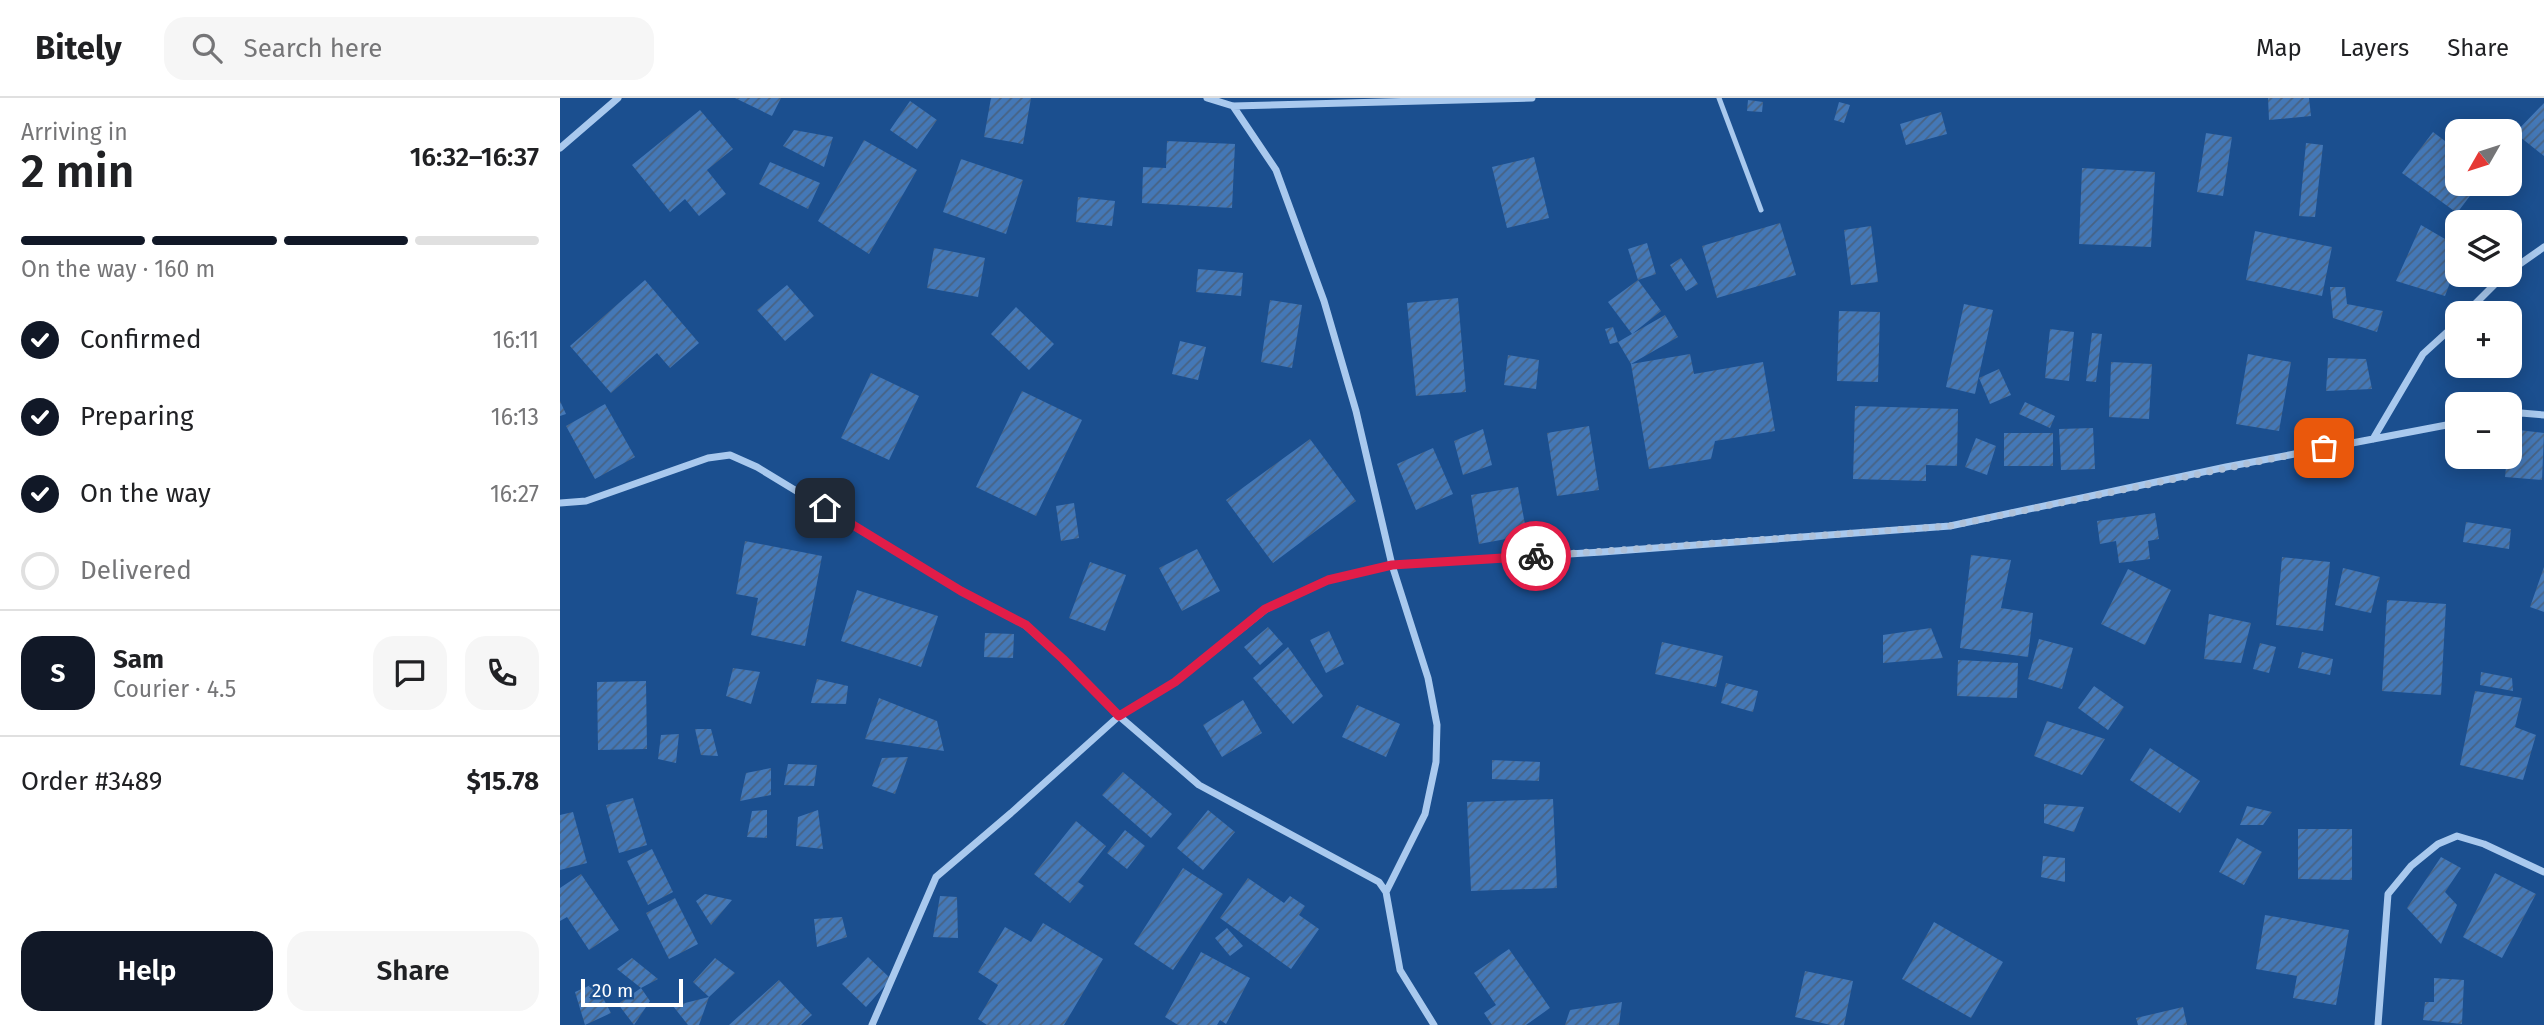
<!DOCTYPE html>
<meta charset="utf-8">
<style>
:root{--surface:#fff;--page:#f6f6f6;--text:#202124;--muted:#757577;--line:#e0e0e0;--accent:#111827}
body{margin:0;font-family:"Fira Sans",sans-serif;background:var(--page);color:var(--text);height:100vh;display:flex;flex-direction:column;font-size:26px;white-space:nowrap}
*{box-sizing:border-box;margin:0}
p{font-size:23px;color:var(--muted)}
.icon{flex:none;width:38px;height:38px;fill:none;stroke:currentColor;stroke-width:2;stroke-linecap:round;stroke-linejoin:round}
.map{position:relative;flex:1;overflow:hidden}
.panel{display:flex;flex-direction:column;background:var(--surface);width:560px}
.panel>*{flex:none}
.needle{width:46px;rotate:231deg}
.tools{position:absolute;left:1885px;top:21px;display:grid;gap:14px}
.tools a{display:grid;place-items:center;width:77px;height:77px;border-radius:14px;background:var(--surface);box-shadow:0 4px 18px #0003;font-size:35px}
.scale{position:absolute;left:21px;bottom:18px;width:102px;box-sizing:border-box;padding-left:7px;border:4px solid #fff;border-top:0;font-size:19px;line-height:24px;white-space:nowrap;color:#fff;-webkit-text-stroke:5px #1b4f8f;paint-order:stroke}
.pin{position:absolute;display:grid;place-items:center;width:60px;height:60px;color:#fff;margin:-30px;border-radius:14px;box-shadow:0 4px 10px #0006}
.courier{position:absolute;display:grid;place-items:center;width:70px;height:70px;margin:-35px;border:5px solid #e11d48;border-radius:50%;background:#fff;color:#222;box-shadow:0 2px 9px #0007}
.summary em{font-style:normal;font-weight:600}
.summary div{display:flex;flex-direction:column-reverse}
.summary{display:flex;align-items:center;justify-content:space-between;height:119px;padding:0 21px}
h1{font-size:46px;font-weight:600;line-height:52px}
.bar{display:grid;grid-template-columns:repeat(4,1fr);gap:10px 7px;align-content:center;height:84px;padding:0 21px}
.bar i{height:9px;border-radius:5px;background:var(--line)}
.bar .current{background:var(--accent)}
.bar p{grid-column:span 4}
.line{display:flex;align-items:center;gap:18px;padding:0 21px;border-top:2px solid var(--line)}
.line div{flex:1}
.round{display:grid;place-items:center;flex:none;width:74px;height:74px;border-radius:21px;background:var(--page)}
ol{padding:0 21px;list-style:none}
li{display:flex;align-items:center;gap:21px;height:77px}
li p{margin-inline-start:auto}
li .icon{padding:7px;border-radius:50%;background:var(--accent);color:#fff;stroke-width:4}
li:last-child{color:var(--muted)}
li i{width:38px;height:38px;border:4px solid var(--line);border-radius:50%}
.primary-button{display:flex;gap:14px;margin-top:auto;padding:14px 21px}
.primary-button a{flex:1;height:80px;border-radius:21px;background:var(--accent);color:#fff;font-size:28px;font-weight:600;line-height:80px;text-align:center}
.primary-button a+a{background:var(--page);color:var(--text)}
header{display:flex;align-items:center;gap:42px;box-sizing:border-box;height:98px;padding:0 35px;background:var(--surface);border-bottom:2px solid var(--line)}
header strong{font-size:33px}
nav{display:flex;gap:38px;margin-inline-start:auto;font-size:24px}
.search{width:490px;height:63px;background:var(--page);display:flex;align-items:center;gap:18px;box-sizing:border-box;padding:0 24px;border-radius:21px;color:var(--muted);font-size:26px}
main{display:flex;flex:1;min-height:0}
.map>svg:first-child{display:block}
.building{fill:url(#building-hatch)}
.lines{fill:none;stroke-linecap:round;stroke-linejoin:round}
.lane{stroke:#a9c9ee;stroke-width:5}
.street{stroke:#a9c9ee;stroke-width:7}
.done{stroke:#afc1d8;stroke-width:7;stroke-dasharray:0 12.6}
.route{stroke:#e11d48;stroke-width:9}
</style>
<header>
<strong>Bitely</strong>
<div class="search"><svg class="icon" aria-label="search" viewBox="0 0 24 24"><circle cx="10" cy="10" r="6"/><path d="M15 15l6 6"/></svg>Search here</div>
<nav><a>Map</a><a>Layers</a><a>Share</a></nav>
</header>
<main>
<section class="panel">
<div class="summary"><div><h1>2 min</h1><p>Arriving in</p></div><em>16:32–16:37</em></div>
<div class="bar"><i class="current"></i><i class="current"></i><i class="current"></i><i></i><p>On the way · 160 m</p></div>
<ol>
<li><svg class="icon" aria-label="check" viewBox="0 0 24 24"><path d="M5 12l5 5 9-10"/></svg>Confirmed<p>16:11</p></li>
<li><svg class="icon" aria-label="check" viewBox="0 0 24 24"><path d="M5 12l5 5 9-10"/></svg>Preparing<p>16:13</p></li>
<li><svg class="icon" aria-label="check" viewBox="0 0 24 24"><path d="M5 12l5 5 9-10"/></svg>On the way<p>16:27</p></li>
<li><i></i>Delivered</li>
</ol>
<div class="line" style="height:126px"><b class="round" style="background:var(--accent);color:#fff">S</b><div><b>Sam</b><p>Courier · 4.5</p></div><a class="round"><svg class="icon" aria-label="chat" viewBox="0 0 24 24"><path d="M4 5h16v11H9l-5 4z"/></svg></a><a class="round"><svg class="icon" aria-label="phone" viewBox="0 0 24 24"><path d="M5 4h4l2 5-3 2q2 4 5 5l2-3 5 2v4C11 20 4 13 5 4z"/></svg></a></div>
<div class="line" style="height:91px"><div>Order #3489</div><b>$15.78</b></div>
<div class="primary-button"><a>Help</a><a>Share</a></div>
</section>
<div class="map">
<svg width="1984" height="927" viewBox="0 0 1984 927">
<defs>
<pattern id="building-hatch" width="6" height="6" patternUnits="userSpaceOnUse" patternTransform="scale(1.75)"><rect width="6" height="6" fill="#4478b7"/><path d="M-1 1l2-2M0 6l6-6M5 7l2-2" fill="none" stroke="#486282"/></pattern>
</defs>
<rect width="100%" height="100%" fill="#1b4f8f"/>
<path class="building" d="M175,0H221L212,18Z
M431,0H471L463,46L424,39Z
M1708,0H1749L1751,18L1709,22Z
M1188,2L1203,4L1202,14L1187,13Z
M350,3L377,22L357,51L330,32Z
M1279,4L1290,7L1284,25L1274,22Z
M1984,5V58L1955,35Z
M140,12L173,51L147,72L166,96L139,118L125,101L110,114L72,67Z
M1381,14L1387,36L1346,47L1340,26Z
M234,32L273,39L264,69L223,48Z
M1873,34L1897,52V86H1919L1897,115L1842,75Z
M1646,35L1672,39L1663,98L1637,94Z
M304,42L357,72L309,156L258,123Z
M607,43L675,46L672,110L582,105L583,69L606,70Z
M1746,45L1763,47L1755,119L1739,118Z
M974,59L989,120L947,130L932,69Z
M401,61L463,82L446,136L383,114Z
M210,64L260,85L248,111L199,86Z
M1522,70L1595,74L1591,149L1519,146Z
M518,99L555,103L552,128L516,124Z
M1220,125L1236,177L1157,200L1142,148Z
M1861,127L1897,148V166L1885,198L1836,183Z
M1311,128L1318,184L1291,187L1284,132Z
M1695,133L1772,149L1762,198L1686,182Z
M1087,145L1096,176L1078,182L1068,151Z
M374,150L425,160L418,199L367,190Z
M1121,160L1138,186L1126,193L1110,167Z
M638,171L683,175L681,198L636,194Z
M85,182L139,245L110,270L97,255L51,295L10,248Z
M1078,182L1101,213L1072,236L1048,204Z
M227,187L254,218L225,243L197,212Z
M1770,189H1785L1787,206L1823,213L1817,234L1773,220Z
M898,200L906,294L856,298L847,205Z
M710,202L742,207L732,270L701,264Z
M1404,206L1433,212L1415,296L1386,289Z
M456,209L494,246L469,272L431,236Z
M1279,213L1320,214L1318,284L1277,283Z
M1105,217L1118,239L1071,266L1058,244Z
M1053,229L1058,244L1050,246L1045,231Z
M1490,231L1514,234L1509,283L1485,280Z
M1532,235L1542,236L1536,284L1526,283Z
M620,243L646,249L638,282L612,276Z
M1130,256L1134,276L1203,264L1215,333L1155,343L1151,361L1089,371L1071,266Z
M1688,256L1731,264L1719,333L1676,326Z
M948,257L979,262L976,291L944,287Z
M1768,260L1806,261L1812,291L1766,293Z
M1551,264L1592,266L1589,321L1549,319Z
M1439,271L1451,297L1430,306L1419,280Z
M311,275L359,298L329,362L281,340Z
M462,293L522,322L476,418L416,389Z
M0,303L6,316L0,318Z
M1465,304L1495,318L1490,330L1459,316Z
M45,306L75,359L35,381L6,328Z
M1295,308L1398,311L1397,368L1366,367V383L1293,381Z
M1029,328L1039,392L997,398L987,335Z
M1533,330L1535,371L1501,372L1499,331Z
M923,331L932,367L903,377L894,343Z
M1950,331L1984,335L1982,382L1945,379L1947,359H1950Z
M1444,335H1493V368H1444Z
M1416,340L1436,348L1427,377L1405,369Z
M750,341L796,403L713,465L666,402Z
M873,350L893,396L856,412L837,366Z
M958,389L967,437L919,446L911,397Z
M514,405L519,440L501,443L496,408Z
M1595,415L1599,441L1588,443L1590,461L1559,465L1556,443L1540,446L1537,423Z
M1906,424L1951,431L1949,451L1903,444Z
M185,443L262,458L245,548L191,537L198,500L176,496Z
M637,451L660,493L622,513L599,470Z
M1411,457L1451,462L1441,510L1473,515L1468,559L1400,550Z
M1722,459L1770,464L1763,533L1716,527Z
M530,464L566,477L545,533L509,520Z
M1984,469V514L1970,509Z
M1783,470L1820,479L1811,515L1775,507Z
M1568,471L1611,492L1585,547L1541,526Z
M297,492L378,518L361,569L281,543Z
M1827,502L1886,506L1881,597L1822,593Z
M1649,516L1691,525L1681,565L1644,561Z
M708,529L723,546L700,567L684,549Z
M1371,530L1383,560L1323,565V537Z
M769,533L784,566L766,575L750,542Z
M425,535L454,536L453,560L424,559Z
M1479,541L1513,550L1502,591L1468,581Z
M1102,544L1163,558L1156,589L1095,576Z
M1700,545L1716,549L1709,575L1693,571Z
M728,549L763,598L733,626L693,580Z
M1742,554L1773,561L1770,577L1738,570Z
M1398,562L1458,565L1457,600L1397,598Z
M173,570L200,574L191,606L166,598Z
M1921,574L1952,580L1953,593L1920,587Z
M257,581L288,588L286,606L251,605Z
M86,583L87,651L38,652L37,584Z
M1166,585L1198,593L1193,614L1161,605Z
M1534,588L1564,609L1548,632L1518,610Z
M1915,593L1962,600L1955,629L1976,637L1963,682L1900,667Z
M319,600L377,623L384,653L305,641Z
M683,602L702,635L662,659L643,627Z
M797,607L840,626L826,659L782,639Z
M1487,623L1545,641L1522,677L1474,658Z
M135,631H151L158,658L141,657Z
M119,636L116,665L98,661L101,637Z
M1590,650L1640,683L1620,715L1570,682Z
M348,659L335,696L312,688L322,660Z
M932,662L980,664L979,683L932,681Z
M228,666L257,667L254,688L224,687Z
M211,670V697L180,703L186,675Z
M563,674L612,716L591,740L542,697Z
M73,700L87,747L59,755L46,707Z
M993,701L997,790L911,793L907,704Z
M1484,706L1524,709L1514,734L1484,725Z
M1687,708L1712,714L1703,727H1680Z
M207,712V740L187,739L192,713Z
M258,712L263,751L236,748L238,719Z
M648,712L675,734L643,772L617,750Z
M13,714L27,765L0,772V717Z
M516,723L546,748L518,784L524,788L510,805L474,776Z
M1738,731H1792V782L1738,781Z
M565,732L585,748L567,771L547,755Z
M1677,740L1702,754L1684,787L1659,774Z
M92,751L113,794L88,807L67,763Z
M1483,758L1505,760V784L1481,779Z
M1881,759L1901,770L1885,794L1897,807L1881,846L1847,810Z
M623,770L663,796L613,872L574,846Z
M1935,775L1976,796L1942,860L1903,839Z
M21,776L59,832L29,852L7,819L0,823V790Z
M688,780L724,805L730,798L745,808L739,817L759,831L731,871L660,820Z
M145,796L172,802L151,827L136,803Z
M380,798L397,799L398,840L373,839Z
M115,800L138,846L109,861L86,815Z
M1705,817L1789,832L1776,907L1733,900L1737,878L1696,871Z
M282,819L287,839L257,849L254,821Z
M1374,824L1443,864L1411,920L1342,881Z
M483,825L543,861L504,927H427L418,921L438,887L418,874L445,829L471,844Z
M667,830L683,848L670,858L655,840Z
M949,851L990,910L966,927H932L924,915L936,907L914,875Z
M641,854L690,880L666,926L660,922L657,927H618L605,919Z
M308,859L331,881L306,909L282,886Z
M72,860L98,881L81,890L57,871Z
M155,860L175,875L149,899L133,884Z
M1245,873L1293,883L1284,927H1271L1235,919Z
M1874,880L1904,882L1902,926L1863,922L1865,904H1874Z
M219,882L252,917L241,927H169Z
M35,885L51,915L25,927L15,894Z
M81,890L90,903L74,927L58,906Z
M149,899L139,927H128L113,908Z
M1062,904L1059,927H1005L1010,912Z
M1623,909L1627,927H1578L1576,920Z"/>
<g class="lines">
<path class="lane" d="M1159,0L1201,112"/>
<path class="street" d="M647,0L673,8L972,0
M673,8L716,72L764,203L796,313L832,467L868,580L877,627L876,664L865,716L826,794
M0,50L58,0
M1950,173L1984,149
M1906,215L1944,177
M1950,317L1961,315L1984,317
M1813,341L1863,256L1897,225
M0,405L26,403L148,360L170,357L197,369L401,493L465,527L503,561L559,618L639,687L819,784L826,794L840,872L874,927
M312,927L376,779L451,715L559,618L615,584L706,511L768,482L832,467L1042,454L1390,428L1666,369L1897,325
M1818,927L1828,796L1851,768L1878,746L1897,738L1924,746L1984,774"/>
</g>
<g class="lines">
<path class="done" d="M976,458L1390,428L1764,350"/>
<path class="route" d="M265,410L401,493L466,527L503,561L559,618L615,584L705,511L768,482L832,467L976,458"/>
</g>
</svg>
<div class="tools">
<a><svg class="needle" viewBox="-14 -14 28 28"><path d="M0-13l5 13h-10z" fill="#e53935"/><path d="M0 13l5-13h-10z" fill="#757577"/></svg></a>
<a><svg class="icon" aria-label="layers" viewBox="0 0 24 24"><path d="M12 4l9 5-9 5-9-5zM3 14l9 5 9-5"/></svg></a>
<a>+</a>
<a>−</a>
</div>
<div class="scale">20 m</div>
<div class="pin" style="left:1764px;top:350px;background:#ea580c"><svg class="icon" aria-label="bag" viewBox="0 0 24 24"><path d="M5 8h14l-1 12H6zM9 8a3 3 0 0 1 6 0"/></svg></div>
<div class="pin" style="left:265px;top:410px;background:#1f2937"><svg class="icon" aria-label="home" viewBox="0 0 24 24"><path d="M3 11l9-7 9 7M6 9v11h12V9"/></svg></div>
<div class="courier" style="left:976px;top:458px"><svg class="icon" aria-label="bike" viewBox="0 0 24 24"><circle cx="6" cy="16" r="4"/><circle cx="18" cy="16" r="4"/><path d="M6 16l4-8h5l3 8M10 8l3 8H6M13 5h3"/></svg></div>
</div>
</main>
